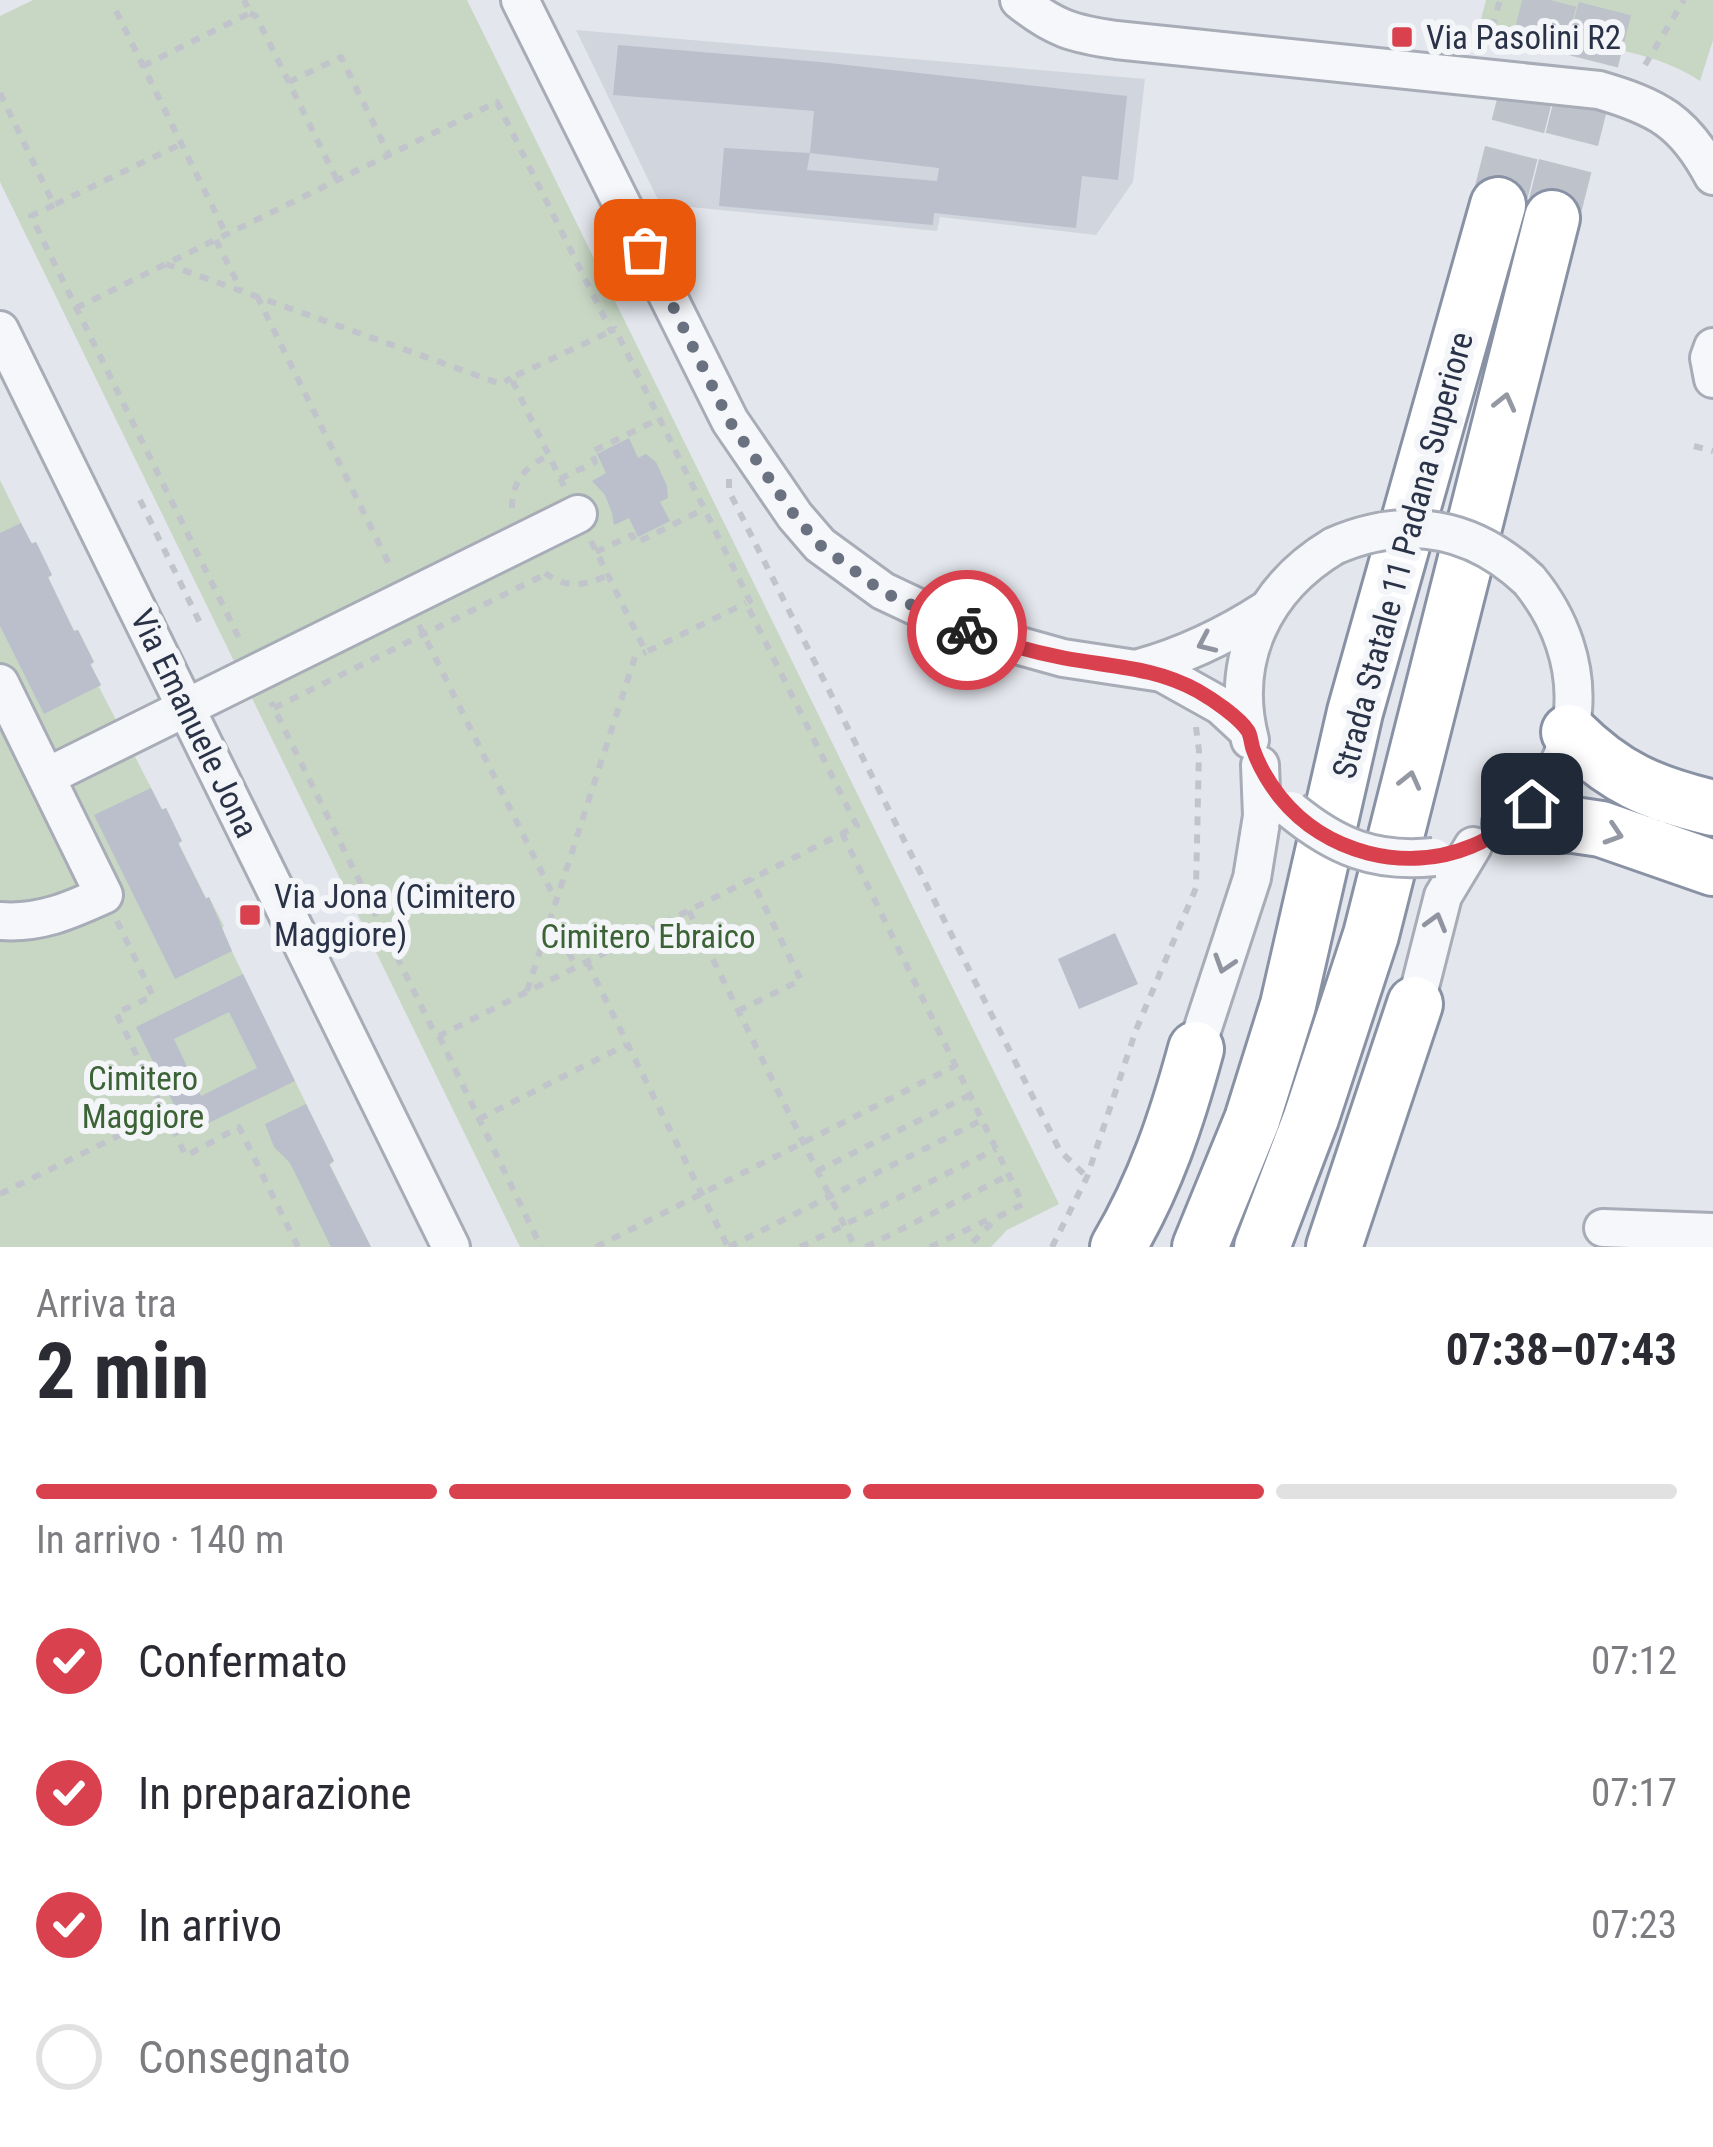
<!DOCTYPE html>
<html lang="it">
<meta charset="utf-8">
<style>
:root{--surface:#fff;--page:#f2f2f3;--text:#2b2b33;--muted:#7c7c81;--line:#e1e1e2;--accent:#d9414e}
body{margin:0;font-family:"Roboto Condensed",sans-serif;background:var(--page);color:var(--text);height:100vh;display:flex;flex-direction:column;font-size:45px;white-space:nowrap}
*{box-sizing:border-box;margin:0}
p{font-size:39px;color:var(--muted)}
.icon{flex:none;width:66px;height:66px;fill:none;stroke:currentColor;stroke-width:2;stroke-linecap:round;stroke-linejoin:round}
.map{position:relative;height:1247px;overflow:hidden}
.drawer{display:flex;flex-direction:column;background:var(--surface);flex:1}
.drawer>*{flex:none}
.pin{position:absolute;display:grid;place-items:center;width:102px;height:102px;color:#fff;margin:-51px;border-radius:24px;box-shadow:0 6px 18px #0006}
.courier{position:absolute;display:grid;place-items:center;width:120px;height:120px;margin:-60px;border:9px solid #d9414e;border-radius:50%;background:#fff;color:#222;box-shadow:0 3px 15px #0007}
.overview em{font-style:normal;font-weight:700}
.overview div{display:flex;flex-direction:column-reverse}
.overview{display:flex;align-items:center;justify-content:space-between;height:204px;padding:0 36px}
h1{font-size:78px;font-weight:700;line-height:90px}
.bar{display:grid;grid-template-columns:repeat(4,1fr);gap:18px 12px;align-content:center;height:144px;padding:0 36px}
.bar i{height:15px;border-radius:9px;background:var(--line)}
.bar .selected{background:var(--accent)}
.bar p{grid-column:span 4}
ol{padding:0 36px;list-style:none}
li{display:flex;align-items:center;gap:36px;height:132px}
li p{margin-inline-start:auto}
li .icon{padding:12px;border-radius:50%;background:var(--accent);color:#fff;stroke-width:4}
li:last-child{color:var(--muted)}
li i{width:66px;height:66px;border:6px solid var(--line);border-radius:50%}
.map>svg:first-child{display:block}
.built{fill:#d1d5de}
.green{fill:#c7d7c4}
.building{fill:#babfcb;fill-rule:evenodd}
.lines{fill:none;stroke-linecap:round;stroke-linejoin:round}
.highway-tunnel{stroke:#bec2cb;stroke-width:54;stroke-dasharray:54 27;stroke-linecap:butt}
.minor-casing{stroke:#a7acb7;stroke-width:42}
.highway-casing{stroke:#8992a4;stroke-width:60}
.path{stroke:#c1c4cb;stroke-width:6;stroke-dasharray:9 9;stroke-linecap:butt}
.minor{stroke:#f6f7fa;stroke-width:36}
.highway{stroke:#fff;stroke-width:54}
.minor-bridge-casing{stroke:#a7acb7;stroke-width:42;stroke-linecap:butt}
.minor-bridge{stroke:#f6f7fa;stroke-width:36}
.oneway{stroke:#9498a2}
.oneway2{stroke:#9094a0}
.done{stroke:#6a7180;stroke-width:12;stroke-dasharray:0 21.6}
.route{stroke:#d9414e;stroke-width:15}
.poi-dot{fill:#d9414e;stroke:#f3f5f9;stroke-width:4.5}
.labels{text-anchor:middle;stroke-width:12;stroke-linejoin:round;paint-order:stroke}
.poi-label{font-size:33px;fill:#293246;stroke:#f3f5f9;text-anchor:start}
.street-label{font-size:33px;fill:#293246;stroke:#f3f5f9}
.park-label{font-size:33px;fill:#3b6335;stroke:#f3f5f9}
</style>
<div class="map">
<svg width="1713" height="1247" viewBox="0 0 1713 1247">
<rect width="100%" height="100%" fill="#e3e6ec"/>
<path class="built" d="M576,30L1145,79L1133,182L1096,235L940,217L937,231L660,204Z"/>
<path class="green" d="M33,0H467L1059,1204L1007,1230L991,1247H520L0,182V16Z
M1486,0H1713V40L1700,81C1636,39 1550,44 1476,39Z
M0,480L31,543L36,542L52,575L48,578L74,631L78,630L94,662L91,665L101,685L99,687L162,809L166,808L182,841L179,844L206,898L209,897L224,926L221,929L334,1161L330,1165L371,1247H0Z"/>
<path class="building" d="M618,45L820,62L1127,96L1118,180L1082,176L1076,228L934,213L933,225L719,206L724,148L810,153L807,170L937,181L939,168L810,153L814,111L613,95Z
M629,438L638,458L646,454L656,462L667,486L668,498L660,502L670,521L638,537L629,518L614,525L612,513L605,495L592,481L606,473L597,454Z
M21,523L32,544L36,542L52,575L48,577L74,631L78,630L94,662L90,664L101,685L44,714L0,626V533Z
M151,788L162,810L166,808L182,841L178,843L206,899L209,897L232,951L175,979L94,815Z
M1115,933L1138,984L1079,1009L1058,959Z
M243,974L295,1081L188,1133L136,1027ZM229,1012L257,1068L201,1096L174,1039Z
M306,1104L334,1161L329,1164L371,1247H331L290,1163L274,1147L265,1124Z"/>
<g class="lines">
<path class="highway-tunnel" d="M1498,205L1550,0
M1552,218L1607,0"/>
<g class="minor-casing">
<path id="minor" d="M520,0L730,421L795,516L820,545L883,591L970,632L1063,658L1162,673L1221,706L1248,731
M1019,0C1053,28 1073,34 1116,40L1599,90C1657,107 1684,121 1713,176
M0,330L451,1247
M1713,347L1709,358L1713,379
M1139,668C1186,655 1227,635 1267,609
M0,683L104,895C69,911 39,924 0,921
M1250,740C1229,659 1264,588 1334,546
M46,777L578,514
M1503,828C1590,767 1594,659 1529,580
M1411,1022L1443,896L1473,846
M1188,1067L1196,1049L1252,878L1262,816L1260,765
M1603,1228L1713,1232"/>
</g>
<g class="highway-casing">
<path id="highway" d="M1569,732C1615,778 1651,793 1713,808
M1510,824L1574,825L1601,829L1713,868
M1118,1247C1155,1185 1177,1119 1196,1049
M1200,1247L1252,1120L1288,1005L1355,712L1498,205
M1262,1247L1311,1118L1371,935L1552,218
M1334,1247L1415,1004"/>
</g>
<path class="path" d="M116,11L226,234
M250,13L256,16L337,180
M1487,45L1500,0
M1645,65L1684,0
M143,66L250,13L244,0
M289,82L341,57L389,155
M0,93L54,205L181,144
M54,205L31,216L241,642
M216,240L241,290
M166,264L501,384L511,378
M257,296L392,570
M76,308L497,102L611,331L615,329L750,601L746,603L857,826L439,1036L435,1034L271,702
M1694,446L1713,451
M560,479L595,462L591,452L659,419
M729,479V491L736,505L1060,1151L1087,1177
M564,486L511,378L611,331
M140,500L202,627
M512,508C512,481 525,467 549,455
M591,541L646,652L746,603
M596,552L632,535L636,543L704,509
M545,573C567,589 585,586 608,575
M419,625L556,901
M274,708L546,574
M842,833L1023,1204L998,1217L968,1247
M689,911L855,1247
M553,920L576,967
M117,921L153,996L116,1013L186,1156L239,1127L298,1247
M587,962L728,1247
M527,991L635,657L646,652
M738,1011L801,980L751,879
M439,1036L541,1247
M479,1119L626,1045
M817,1171L970,1095
M0,1194L165,1113
M596,1247L955,1066
M729,1247L982,1120
M800,1247L996,1149
M866,1247L1009,1175
M930,1247L994,1217
M1052,1247L1087,1177L1136,1030L1196,888L1199,751L1196,727"/>
<use href="#minor" class="minor"/>
<use href="#highway" class="highway"/>
<g class="minor-bridge-casing">
<path id="minor-bridge" d="M1334,546C1406,515 1472,526 1529,580
M1291,810C1336,847 1375,863 1434,857"/>
</g>
<use href="#minor-bridge" class="minor-bridge"/>
</g>
<defs><path id="oneway-chevron" d="M-2-3.5L2.5 0L-2 3.5" fill="none" stroke-width="1.6" stroke-linecap="round" stroke-linejoin="round" transform="scale(3)"/></defs>
<g class="oneway">
<use href="#oneway-chevron" transform="translate(1505 402) rotate(-76)"/>
<use href="#oneway-chevron" transform="translate(1410 780) rotate(-76)"/>
<use href="#oneway-chevron" transform="translate(1614 834) rotate(18)"/>
</g>
<g class="oneway2">
<use href="#oneway-chevron" transform="translate(1206 643) rotate(156)"/>
<use href="#oneway-chevron" transform="translate(1436 922) rotate(-74)"/>
<use href="#oneway-chevron" transform="translate(1224 964) rotate(108)"/>
</g>
<g class="lines">
<path class="done" d="M645,250L730,422L795,516L820,545L883,592L967,630"/>
<path class="route" d="M967,630C998,642 1032,652 1064,658C1112,667 1155,667 1198,691C1212,699 1239,717 1248,731C1251,736 1251,743 1253,749C1259,766 1269,783 1280,797C1325,853 1405,874 1472,846C1495,837 1513,821 1532,804"/>
</g>
<g class="poi-dot">
<rect x="1390" y="25" width="24" height="24" rx="6"/>
<rect x="238" y="903" width="24" height="24" rx="6"/>
</g>
<g class="labels">
<g class="poi-label">
<text x="1426" y="49">Via Pasolini R2</text>
<text x="274" y="908">Via Jona (Cimitero<tspan x="274" dy="38">Maggiore)</tspan></text>
</g>
<g class="street-label">
<text transform="translate(1402 555) rotate(-75)" y="12">Strada Statale 11 Padana Superiore</text>
<text transform="translate(195 723) rotate(64)" y="12">Via Emanuele Jona</text>
</g>
<g class="park-label">
<text x="648" y="948">Cimitero Ebraico</text>
<text x="143" y="1090">Cimitero<tspan x="143" dy="38">Maggiore</tspan></text>
</g>
</g>
</svg>
<div class="pin" style="left:645px;top:250px;background:#ea580c"><svg class="icon" aria-label="bag" viewBox="0 0 24 24"><path d="M5 8h14l-1 12H6zM9 8a3 3 0 0 1 6 0"/></svg></div>
<div class="pin" style="left:1532px;top:804px;background:#1f2937"><svg class="icon" aria-label="home" viewBox="0 0 24 24"><path d="M3 11l9-7 9 7M6 9v11h12V9"/></svg></div>
<div class="courier" style="left:967px;top:630px"><svg class="icon" aria-label="bike" viewBox="0 0 24 24"><circle cx="6" cy="16" r="4"/><circle cx="18" cy="16" r="4"/><path d="M6 16l4-8h5l3 8M10 8l3 8H6M13 5h3"/></svg></div>
</div>
<section class="drawer">
<div class="overview"><div><h1>2 min</h1><p>Arriva tra</p></div><em>07:38–07:43</em></div>
<div class="bar"><i class="selected"></i><i class="selected"></i><i class="selected"></i><i></i><p>In arrivo · 140 m</p></div>
<ol>
<li><svg class="icon" aria-label="check" viewBox="0 0 24 24"><path d="M5 12l5 5 9-10"/></svg>Confermato<p>07:12</p></li>
<li><svg class="icon" aria-label="check" viewBox="0 0 24 24"><path d="M5 12l5 5 9-10"/></svg>In preparazione<p>07:17</p></li>
<li><svg class="icon" aria-label="check" viewBox="0 0 24 24"><path d="M5 12l5 5 9-10"/></svg>In arrivo<p>07:23</p></li>
<li><i></i>Consegnato</li>
</ol>
</section>
